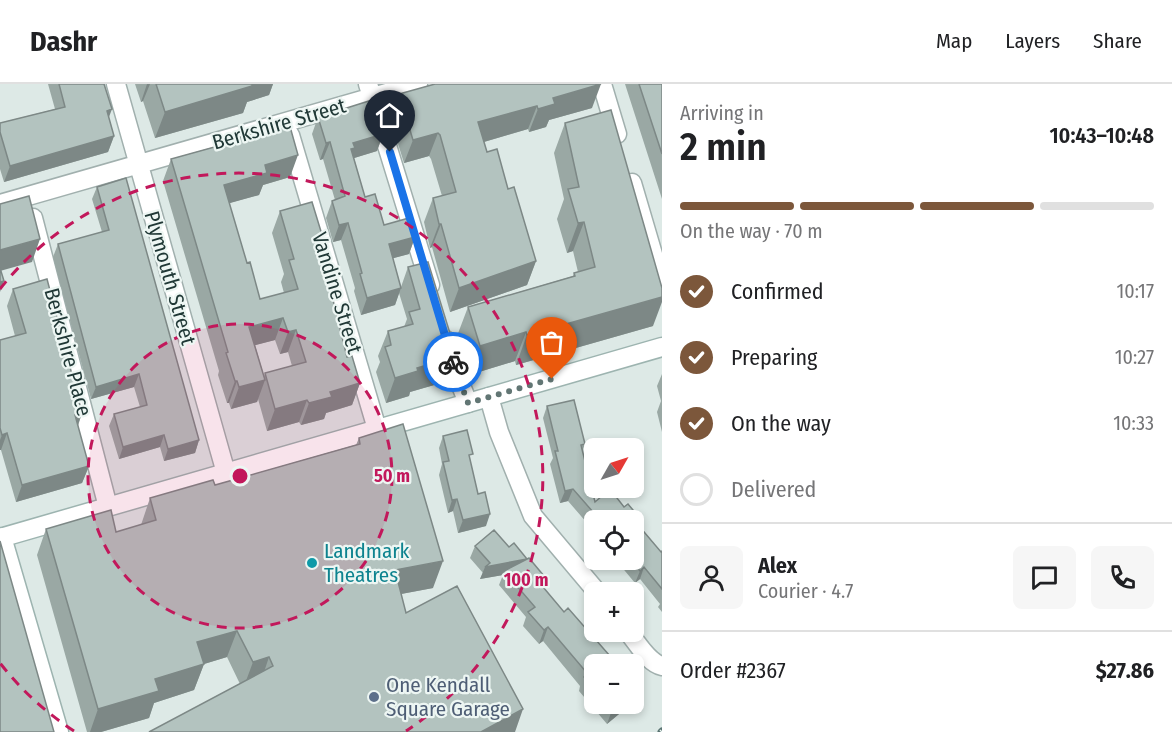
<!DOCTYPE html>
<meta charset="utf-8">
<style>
:root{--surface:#fff;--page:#f6f6f6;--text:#202124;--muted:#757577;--line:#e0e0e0;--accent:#7c573b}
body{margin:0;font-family:"Fira Sans Condensed",sans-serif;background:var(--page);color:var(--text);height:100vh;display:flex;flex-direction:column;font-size:22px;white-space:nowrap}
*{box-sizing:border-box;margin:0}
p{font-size:20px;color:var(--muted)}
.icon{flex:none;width:33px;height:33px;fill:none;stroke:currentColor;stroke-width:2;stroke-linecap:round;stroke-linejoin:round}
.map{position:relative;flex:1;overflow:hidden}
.side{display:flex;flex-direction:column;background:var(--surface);width:510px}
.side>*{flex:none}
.needle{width:39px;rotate:51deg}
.fabs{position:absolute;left:584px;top:354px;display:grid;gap:12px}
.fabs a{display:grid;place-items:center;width:60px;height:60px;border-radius:9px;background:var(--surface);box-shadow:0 3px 9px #0003;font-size:30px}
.pin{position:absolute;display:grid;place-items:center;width:51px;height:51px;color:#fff;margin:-62px -26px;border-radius:50% 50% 50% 0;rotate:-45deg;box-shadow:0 0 6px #0007}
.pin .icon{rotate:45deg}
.courier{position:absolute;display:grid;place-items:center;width:60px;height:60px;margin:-30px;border:4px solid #1a73e8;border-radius:50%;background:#fff;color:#222;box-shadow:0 2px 8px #0007}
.overview em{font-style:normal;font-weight:600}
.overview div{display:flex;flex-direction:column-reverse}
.overview{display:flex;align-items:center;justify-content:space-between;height:102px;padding:0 18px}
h1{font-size:39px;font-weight:600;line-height:45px}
.bar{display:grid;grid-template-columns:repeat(4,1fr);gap:9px 6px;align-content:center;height:72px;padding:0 18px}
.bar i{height:8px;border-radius:4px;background:var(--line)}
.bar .active{background:var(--accent)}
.bar p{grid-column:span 4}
.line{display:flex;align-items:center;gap:15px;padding:0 18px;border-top:2px solid var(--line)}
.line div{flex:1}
.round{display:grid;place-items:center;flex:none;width:63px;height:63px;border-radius:9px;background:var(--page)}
ol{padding:0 18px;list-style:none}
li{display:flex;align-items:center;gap:18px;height:66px}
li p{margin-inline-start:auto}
li .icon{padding:6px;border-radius:50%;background:var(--accent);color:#fff;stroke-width:4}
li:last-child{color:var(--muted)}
li i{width:33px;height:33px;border:3px solid var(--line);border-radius:50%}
header{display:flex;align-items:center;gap:36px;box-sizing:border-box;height:84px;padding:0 30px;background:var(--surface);border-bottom:2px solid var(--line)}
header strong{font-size:28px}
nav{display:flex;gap:33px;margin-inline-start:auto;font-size:21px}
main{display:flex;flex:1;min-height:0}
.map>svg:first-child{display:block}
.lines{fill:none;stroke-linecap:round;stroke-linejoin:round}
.street-casing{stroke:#a1b0ae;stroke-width:21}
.secondary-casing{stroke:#9db4b0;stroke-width:21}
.street{stroke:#fff;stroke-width:18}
.secondary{stroke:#fff;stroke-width:18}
.rail-casing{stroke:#5a7472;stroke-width:7}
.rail{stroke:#edf6f3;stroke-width:4.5;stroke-dasharray:14;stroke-linecap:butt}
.wall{fill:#9aa8a4;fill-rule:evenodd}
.shaded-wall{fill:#7d8886}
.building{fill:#b3c3bf;stroke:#7d8886;stroke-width:1.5}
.done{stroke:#627674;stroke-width:6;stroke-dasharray:0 10.8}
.route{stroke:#1a73e8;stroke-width:8}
.ring{fill:none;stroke:#c2185b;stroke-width:3;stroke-dasharray:10 8}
.culture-dot{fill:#0f9aa8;stroke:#edf6f3;stroke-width:2}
.service-dot{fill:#5c6f8a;stroke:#edf6f3;stroke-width:2}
.labels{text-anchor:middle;stroke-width:4.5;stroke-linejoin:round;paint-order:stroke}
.street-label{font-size:21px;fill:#203836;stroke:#edf6f3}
.culture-label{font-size:21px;fill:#0d838f;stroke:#edf6f3;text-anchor:start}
.service-label{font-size:21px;fill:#4e5e75;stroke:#edf6f3;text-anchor:start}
.centre{fill:#c2185b;stroke:#edf6f3;stroke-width:3}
.ring-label{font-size:18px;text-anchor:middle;font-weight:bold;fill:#c2185b;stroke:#edf6f3;stroke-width:4.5;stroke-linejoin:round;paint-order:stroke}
</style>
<header>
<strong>Dashr</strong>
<nav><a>Map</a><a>Layers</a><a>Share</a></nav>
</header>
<main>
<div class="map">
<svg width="662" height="648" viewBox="0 0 662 648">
<rect width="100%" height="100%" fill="#dde9e6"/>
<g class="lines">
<g class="street-casing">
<path id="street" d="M116,0L226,389
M368,0L430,201
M602,0L617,50
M290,51L377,345
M632,99L662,201
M0,120L418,0
M33,134L108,423
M446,256L460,299L468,319
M489,313L499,348L533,432L597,508
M628,548C637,558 648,579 662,582"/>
</g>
<g class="secondary-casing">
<path id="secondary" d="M2,453L59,648
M0,454L662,263"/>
</g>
<use href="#street" class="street"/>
<use href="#secondary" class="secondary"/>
<g class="rail-casing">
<path id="rail" d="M661,648L662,647"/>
</g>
<use href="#rail" class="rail"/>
</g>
<path class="wall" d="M48,0H104L109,34L114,52L108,68L4,98L0,85V39L55,25Z
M135,0H273L269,11L247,18L243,29L155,54L143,17L141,18Z
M625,0H662V115Z
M399,10L592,24L549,36L546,43L529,48L528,45L484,58L487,68L508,105L536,177L527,201L450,228L432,163L430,164L424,138L433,114L442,112L431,75L429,72L404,79L390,34Z
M318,33L383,50L377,67L354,74L365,113L384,141L415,153L409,170L393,174L401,203L408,183L448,297L410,308L409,312L386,319L376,288L380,278L378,272L388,247L404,243L407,235L399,209L395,221L361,231L354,207L355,204L341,156L333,158L326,134L332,117L335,116L323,75L320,76L312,50Z
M565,39L653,242L516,281L515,277L469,291L457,252L468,223L573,192L574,189L578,188L573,167L567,169L557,135L564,115L554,69Z
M240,53L290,93L263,101L259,111L229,119L247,179L260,215L284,209L281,198L284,190L272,149L280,127L323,154L321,160L334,221L347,273L360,299L352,321L326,329L324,335L301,341L299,338L267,347L258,315L257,318L231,325L229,319H227L218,291L219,287L163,97L171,75L238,56ZM275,256L280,270L288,268L292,282L265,289L264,292L255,261Z
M97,103L199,356L195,369L164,377L160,363L119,375L109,342L114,330L140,323L134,303L91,315L53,173L58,160L102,148L92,115Z
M13,205L82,329L78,342L89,382L82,399L16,418L1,366H0V256L15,252L7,222Z
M662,290V348L657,328L661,317L657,302Z
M574,316L585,360L582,367L595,418L610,405L624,423L628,420L643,438L641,445L661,468L662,467V528L658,523L660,520L640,495L635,499L620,481L622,476H633V436H594V447L568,417L560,419L550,380L553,374L543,334L547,322Z
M443,352L470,377L486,442L458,449L453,427L448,429L439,391L442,380L439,364Z
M359,354L433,504L401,510L406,529L523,625L240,600L227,573L204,580L194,606L154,619L149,634L101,648H87L37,471L46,445L116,448L141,441L150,414L215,401L356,361Z
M475,462L509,463L527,475L544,492L541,500L594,580V620H631L607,640L579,607L580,602L543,557L539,560L523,542L526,533L499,501L503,491L480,495L483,489L470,474Z"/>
<path class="shaded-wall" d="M147,0H150L143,17L141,18Z
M247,0H273L269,11L247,18L243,29L155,54L165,28Z
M601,0L592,24L549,36L546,43L529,48L538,25L553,14Z
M537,22L528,45L470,62L478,38Z
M112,25L106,41L107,27Z
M438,49L429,72L404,79L413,56Z
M383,50L377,67L351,75L345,82L353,59Z
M114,52L108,68L4,98L10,82Z
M330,58L323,75L320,76L326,59Z
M298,71L290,93L263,101L259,111L216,123L224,101L265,81Z
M584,138L573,167L567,169L578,139Z
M348,139L341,156L333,158L339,141Z
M439,140H441L432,163L430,164Z
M415,153L409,170L383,177L389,160Z
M40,155L32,178L0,187V166Z
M536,177L527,201L450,228L459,204Z
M4,197L0,208V198Z
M401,204L395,221L361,231L367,214Z
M662,213V218L653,242L516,281L527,251Z
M283,234L275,256L241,265L249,243Z
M296,246L288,268L280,270L288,248Z
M526,248L515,277L469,291L480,262Z
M457,272L448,297L410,308L409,312L386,319L395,294L417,284Z
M139,290L134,303L91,315L96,303Z
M265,296L257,318L231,325L239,303Z
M235,297H237L229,319H227Z
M360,299L352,321L326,329L324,335L301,341L309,319L330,308Z
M307,316L299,338L267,347L275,325Z
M82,329L76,346L75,331Z
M7,349L1,366H0V356L2,351Z
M164,351L160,363L119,375L123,363Z
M199,356L195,369L164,377L168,365Z
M89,382L82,399L16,418L22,401Z
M573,405L568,417L560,419L565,407Z
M457,415L453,427L448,429L452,416Z
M490,430L486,442L458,449L463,436Z
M527,475L504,487L503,491L480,495L485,483Z
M443,477L433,504L385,513L395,486Z
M644,483L640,495L635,499L640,487Z
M548,543L543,557L539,560L544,546Z
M237,547L227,573L204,580L194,606L154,619L149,634L101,648H90L98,625L155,595L197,558Z
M269,573L260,600L243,605L253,578Z
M638,604L633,617V608Z
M619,620H631L607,640L612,626Z
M523,625L515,648H481Z"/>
<path class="building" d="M59,0H104L112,25L107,27L114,52L10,82L0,48V39L65,23Z
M156,0H252V2L165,28Z
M435,0H601L553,14L555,20L538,25L537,22L478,38L487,68L497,65L508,105L514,103L536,177L459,204L441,140H439L433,114L456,108L440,51L438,49L413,56L399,10Z
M639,0H662V70Z
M372,16L383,50L353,59L355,64L351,65L365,113L375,110L384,141L409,134L415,153L389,160L401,204L367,214L360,190L362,189L348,139L339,141L332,117L345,112L330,58L326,59L318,33Z
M611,26L662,204V213L527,251L526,248L480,262L468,223L575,192L574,189L595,183L584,138L578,139L568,105L579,103L565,39Z
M289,39L298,71L265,81L267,89L224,101L247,179L250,178L260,215L298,205L289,176L294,175L280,127L312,118L323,154L319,155L336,215L333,216L347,273L352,272L360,299L330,308L332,313L309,319L307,316L275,325L265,289L306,278L296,246L288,248L283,234L249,243L265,296L239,303L237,297H235L226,269L228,268L171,75L240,56V53Z
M126,94L199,356L168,365L164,351L123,363L114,330L147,321L139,290L96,303L58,160L109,146L97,103Z
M29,112L40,155L0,166V120Z
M428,178L457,272L417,284L418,287L395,294L385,263L391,261L388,247L413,240L409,228L420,225L408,183Z
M0,184L4,197L0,198Z
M47,195L82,329L75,331L89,382L22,401L7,349L2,351L0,344V256L26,249L13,205Z
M574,316L585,360L581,361L595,418L610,405L624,423L628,420L643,438L639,442L661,468L662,467V505L644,483L640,487L631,476H633V436H600L573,405L565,407L555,367H558L547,322Z
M403,340L443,477L395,486L406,529L457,502L523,625L481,648H149L273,582L269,573L253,578L237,547L197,558L204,580L155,595L159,607L98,625L46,445L111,426L116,448L156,436L150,414L213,396L215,401L360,360L359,354Z
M467,346L473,370L469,371L478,410L485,408L490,430L463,436L457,415L452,416L443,378L449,377L443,352Z
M494,446L509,463L514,459L527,475L485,483L490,479L475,462Z
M0,457L54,648H0Z
M529,474L544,492L538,497L564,528L568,524L617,580H594V605L584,593L587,589L548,543L544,546L528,528L535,523L504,487Z
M633,598L638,604L633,608Z
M606,620H619L612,626Z"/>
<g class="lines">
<path class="done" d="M453,278L468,319L552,295"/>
<path class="route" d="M390,68L453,278"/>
</g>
<circle cx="240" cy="392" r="152" fill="#c2185b" fill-opacity=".12"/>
<g class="ring">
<circle cx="240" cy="392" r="152"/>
<path d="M74 647A304 304 0 0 1 0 579M0 205A304 304 0 1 1 406 647"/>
</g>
<circle class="culture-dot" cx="312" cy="479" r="6"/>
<circle class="service-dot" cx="374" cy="613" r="6"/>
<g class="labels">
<g class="street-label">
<text transform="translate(279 40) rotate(-16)" y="7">Berkshire Street</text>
<text transform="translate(170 194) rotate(74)" y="7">Plymouth Street</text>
<text transform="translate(337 209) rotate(73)" y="7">Vandine Street</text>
<text transform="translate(68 268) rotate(75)" y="7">Berkshire Place</text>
</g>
<g class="culture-label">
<text x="324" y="474">Landmark<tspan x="324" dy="24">Theatres</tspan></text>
</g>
<g class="service-label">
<text x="386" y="608">One Kendall<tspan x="386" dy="24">Square Garage</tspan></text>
</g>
</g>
<circle cx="240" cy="392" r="9" class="centre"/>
<g class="ring-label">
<text x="392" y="398">50 m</text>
<text x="526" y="502">100 m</text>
</g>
</svg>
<div class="fabs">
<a><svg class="needle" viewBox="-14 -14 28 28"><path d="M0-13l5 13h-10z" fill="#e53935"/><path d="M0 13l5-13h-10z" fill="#757577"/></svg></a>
<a><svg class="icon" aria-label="locate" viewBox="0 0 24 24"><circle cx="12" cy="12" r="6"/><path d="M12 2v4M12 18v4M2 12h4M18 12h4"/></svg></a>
<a>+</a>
<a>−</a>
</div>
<div class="pin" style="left:552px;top:295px;background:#ea580c"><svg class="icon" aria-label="bag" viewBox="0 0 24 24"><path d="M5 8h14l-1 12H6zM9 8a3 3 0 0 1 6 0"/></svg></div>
<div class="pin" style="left:390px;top:68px;background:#1f2937"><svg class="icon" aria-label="home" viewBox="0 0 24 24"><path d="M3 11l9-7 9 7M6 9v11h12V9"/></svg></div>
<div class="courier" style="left:453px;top:278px"><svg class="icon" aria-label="bike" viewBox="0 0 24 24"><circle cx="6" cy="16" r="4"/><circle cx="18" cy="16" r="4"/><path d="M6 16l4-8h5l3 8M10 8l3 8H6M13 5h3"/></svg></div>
</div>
<section class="side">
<div class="overview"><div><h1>2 min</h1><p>Arriving in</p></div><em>10:43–10:48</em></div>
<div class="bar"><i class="active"></i><i class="active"></i><i class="active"></i><i></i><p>On the way · 70 m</p></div>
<ol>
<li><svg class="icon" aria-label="check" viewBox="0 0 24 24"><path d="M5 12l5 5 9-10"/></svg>Confirmed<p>10:17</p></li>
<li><svg class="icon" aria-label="check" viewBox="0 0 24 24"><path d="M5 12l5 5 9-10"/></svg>Preparing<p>10:27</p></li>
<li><svg class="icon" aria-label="check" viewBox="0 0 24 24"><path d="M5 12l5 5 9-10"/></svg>On the way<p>10:33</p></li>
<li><i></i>Delivered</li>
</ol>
<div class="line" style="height:108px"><a class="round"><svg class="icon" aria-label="person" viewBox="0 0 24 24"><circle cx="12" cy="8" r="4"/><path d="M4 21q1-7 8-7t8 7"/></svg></a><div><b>Alex</b><p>Courier · 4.7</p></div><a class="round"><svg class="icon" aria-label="chat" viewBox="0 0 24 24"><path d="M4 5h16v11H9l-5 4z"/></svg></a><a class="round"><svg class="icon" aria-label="phone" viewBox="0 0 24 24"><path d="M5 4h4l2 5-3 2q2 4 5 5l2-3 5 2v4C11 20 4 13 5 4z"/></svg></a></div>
<div class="line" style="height:78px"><div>Order #2367</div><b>$27.86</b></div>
</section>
</main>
